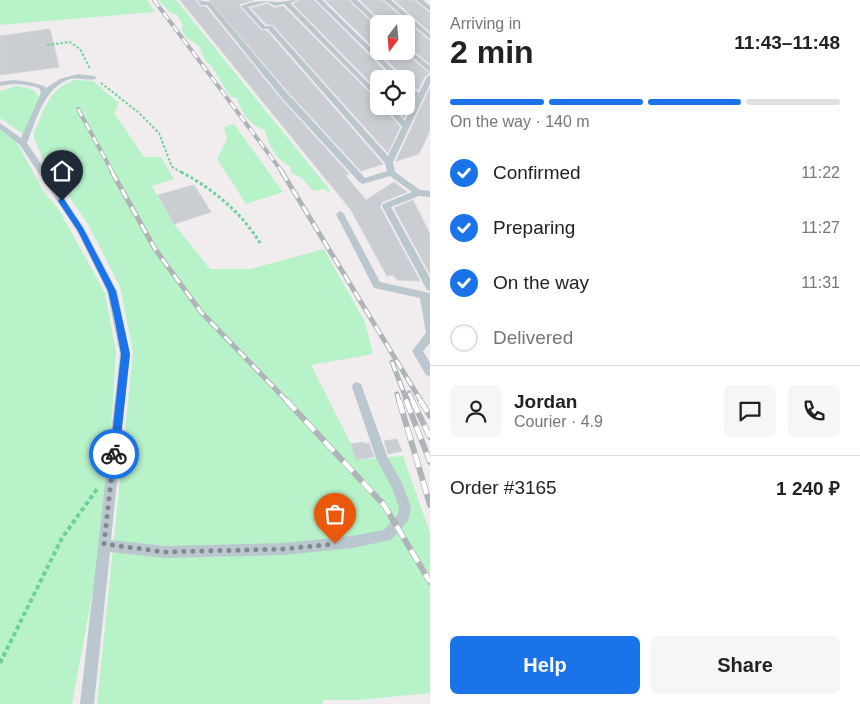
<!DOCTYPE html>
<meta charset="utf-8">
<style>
:root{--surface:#fff;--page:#f6f6f6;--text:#222;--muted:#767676;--line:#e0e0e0;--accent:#1a73e8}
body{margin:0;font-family:Arial,sans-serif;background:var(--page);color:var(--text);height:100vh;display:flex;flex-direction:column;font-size:19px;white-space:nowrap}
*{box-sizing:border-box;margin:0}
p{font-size:16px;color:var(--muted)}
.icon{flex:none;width:28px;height:28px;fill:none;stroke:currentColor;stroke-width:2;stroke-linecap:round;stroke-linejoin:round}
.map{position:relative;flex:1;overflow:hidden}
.details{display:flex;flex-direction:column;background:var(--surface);width:430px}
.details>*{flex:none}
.needle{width:32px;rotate:196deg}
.fabs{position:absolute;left:370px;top:15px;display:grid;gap:10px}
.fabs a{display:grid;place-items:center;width:45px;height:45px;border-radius:8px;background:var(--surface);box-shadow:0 2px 8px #0003;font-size:25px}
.pin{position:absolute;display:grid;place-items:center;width:42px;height:42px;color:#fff;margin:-51px -21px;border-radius:50% 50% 50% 0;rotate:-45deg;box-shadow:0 0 5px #0007}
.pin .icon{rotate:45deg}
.courier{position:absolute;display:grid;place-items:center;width:50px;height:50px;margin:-25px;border:4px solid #1a73e8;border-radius:50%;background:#fff;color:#222;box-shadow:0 1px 6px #0007}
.overview em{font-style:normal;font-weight:700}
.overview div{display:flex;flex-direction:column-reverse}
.overview{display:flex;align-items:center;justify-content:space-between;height:85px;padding:0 20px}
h1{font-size:32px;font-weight:700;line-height:38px}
.bar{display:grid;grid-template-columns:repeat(4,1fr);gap:8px 5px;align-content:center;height:60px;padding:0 20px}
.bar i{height:6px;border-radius:4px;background:var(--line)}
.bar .current{background:var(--accent)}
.bar p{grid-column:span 4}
.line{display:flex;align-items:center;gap:12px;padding:0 20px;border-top:1px solid var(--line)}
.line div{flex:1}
.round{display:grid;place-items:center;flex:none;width:52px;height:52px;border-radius:8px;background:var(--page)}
ol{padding:0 20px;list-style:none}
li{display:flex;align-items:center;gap:15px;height:55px}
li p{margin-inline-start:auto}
li .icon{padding:5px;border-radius:50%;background:var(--accent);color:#fff;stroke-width:4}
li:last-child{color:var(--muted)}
li i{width:28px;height:28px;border:2px solid var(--line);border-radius:50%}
.button{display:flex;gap:10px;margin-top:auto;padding:10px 20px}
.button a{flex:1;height:58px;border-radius:8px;background:var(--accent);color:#fff;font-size:20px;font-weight:700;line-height:58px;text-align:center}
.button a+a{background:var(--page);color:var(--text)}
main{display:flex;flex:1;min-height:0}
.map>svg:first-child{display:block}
.green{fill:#b8f2c9}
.building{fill:#caced3;stroke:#d1d4da}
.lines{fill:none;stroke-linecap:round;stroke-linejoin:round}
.path-far2{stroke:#6ed297;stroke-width:2;stroke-dasharray:2.5 2;stroke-linecap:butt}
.path-far1{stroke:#6ed297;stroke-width:3;stroke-dasharray:3 2.5;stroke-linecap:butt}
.path{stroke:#6ed297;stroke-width:4;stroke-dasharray:4.5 3;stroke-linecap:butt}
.service{fill:#bbc7ce;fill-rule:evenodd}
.rail-far2-casing{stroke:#afb4b9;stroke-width:4}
.rail-far1-casing{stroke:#afb4b9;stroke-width:5}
.rail-casing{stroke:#afb4b9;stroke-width:6}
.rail-far2{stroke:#fff;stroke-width:2.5;stroke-dasharray:8;stroke-linecap:butt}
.rail-far1{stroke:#fff;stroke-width:3;stroke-dasharray:10;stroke-linecap:butt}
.rail{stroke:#fff;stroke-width:4.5;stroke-dasharray:14;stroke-linecap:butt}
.route{fill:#1a73e8}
.done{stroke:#81898f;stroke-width:5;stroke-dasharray:0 9}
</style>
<main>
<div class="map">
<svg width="430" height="704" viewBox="0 0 430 704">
<rect width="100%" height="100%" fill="#f1edee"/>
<path class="green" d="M0,0H147L155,12L0,25Z
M158,0H176L330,190L329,192L324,189L313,191L302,178L291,173V167C276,160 268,145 265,130C250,125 241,113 237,98L231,97L224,87L212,66L206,62L199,46L187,38L181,30L183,25L177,15L170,12Z
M75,80L93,81L119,103L114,113L144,157H161L174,179L152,186L174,224L210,269H250L324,249L365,322L373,354L311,365L351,444L356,460L403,456L430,533V693L358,700H324L322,704H97L133,352L120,287L88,224L42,157L34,138V132C45,109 49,88 75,80Z
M16,86C27,87 33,88 39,97L24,135L0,118V91Z
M234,124L283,192L246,204L217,159L227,139L224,127Z
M0,129L16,141L44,192L59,210L105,293L116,352L110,446L95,579L72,704H0Z"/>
<path class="building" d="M180,0H195L200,6L206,7L281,99L349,174L345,175L366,200L394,182L407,192L382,202L380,207L420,281L397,280L393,275L387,276L351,210Z
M209,0H254L240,4V7L261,30L267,31L383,164L361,171L289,93Z
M300,0H314L393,79H379V91L293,4Z
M325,0H348L376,26L379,27V51H403L429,73L425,76L418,90L406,81V79Z
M360,0H382L430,41V64L406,45V24H384Z
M394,0H414L430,13V32Z
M267,4L274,8L283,6L379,102V106H382L400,127L388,153L273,25L266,24L251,8Z
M50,29L59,67L0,75V36Z
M430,88V130L419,154L396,161Z
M406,92L414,98L404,118L394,106H406Z
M194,185L211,212L174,224L158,195Z
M413,200L430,234V274L394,208Z
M397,439L402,451L388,454L384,441Z
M364,442L365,444L369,443L374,457L356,460L351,444Z"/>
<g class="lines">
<path class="path-far2" d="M47,45L70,42L80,49L90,69
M101,83L138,112L159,133L172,167L183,173"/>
<path class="path-far1" d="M181,172C212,188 242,213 260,243"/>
<path class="path" d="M0,663L62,538L97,489"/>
<path class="service" d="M197,0L210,2L288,94L365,178L387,171L385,163L268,29H262L241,6C254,0 264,1 277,2C284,2 291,0 298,0L290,3L379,94V100L284,4L275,6L267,2L248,7L265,26H272L388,156L402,127L384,106H391L405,121L416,98L406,89V83L419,93L427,77L430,75V84L393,162L395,172L420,190L430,191V197L419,196L391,207L430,278V291L427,290L382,206L383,204L412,192L390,176L363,184L360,183L282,98L207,5H201Z
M316,0H322L403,79H396Z
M350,0H357L382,24L377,25Z
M384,0H391L430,34V39Z
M416,0H423L430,6V11Z
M406,47L430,66V72L405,51H406Z
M78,74L94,76L97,78C90,82 79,77 70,79C44,87 36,121 27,143L84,228L117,291L130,354L111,540L165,546L284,543L352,536L384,530L398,514L399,507L393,490L376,458L352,387L353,384L357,382L361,384L362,387L387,456L402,483L411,507L408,521L391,540L352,548L284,555L165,558L110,552L94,704H80L120,354L107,291L77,231L20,145L0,129V123L21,138L41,93L39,88C26,84 14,83 0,86V82C16,78 29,81 44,86L46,88L60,79Z
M340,211L344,214L380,282L430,293V343L423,351L430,363V376L426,375L412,351L426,333L420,298L374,288L336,214Z"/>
<g class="rail-far2-casing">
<path id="rail-far2" d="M154,0L283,173
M78,109L113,173"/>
</g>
<g class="rail-far1-casing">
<path id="rail-far1" d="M112,172L155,249L201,312L287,401
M282,172L421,401
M392,362L407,401
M409,393L413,401
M397,394L399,401"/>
</g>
<g class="rail-casing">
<path id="rail" d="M286,400L384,505L430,582
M399,400L430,505
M406,400L430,462
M412,400L430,437
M420,400L430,416"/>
</g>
<use href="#rail-far2" class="rail-far2"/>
<use href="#rail-far1" class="rail-far1"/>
<use href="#rail" class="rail"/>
</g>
<path class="route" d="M59,199H64L83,228L116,291L123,322L130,354L119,454L114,458L110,454L121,354L115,322L108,291L78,231L58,201Z"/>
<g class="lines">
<path class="done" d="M114,454L104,544L165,552L284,549L335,544"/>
</g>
</svg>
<div class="fabs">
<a><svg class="needle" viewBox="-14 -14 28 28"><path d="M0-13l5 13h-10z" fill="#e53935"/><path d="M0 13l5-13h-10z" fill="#767676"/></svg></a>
<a><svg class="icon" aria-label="locate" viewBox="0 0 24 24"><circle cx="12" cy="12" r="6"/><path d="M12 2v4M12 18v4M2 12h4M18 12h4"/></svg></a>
</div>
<div class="pin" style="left:335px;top:544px;background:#ea580c"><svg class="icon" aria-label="bag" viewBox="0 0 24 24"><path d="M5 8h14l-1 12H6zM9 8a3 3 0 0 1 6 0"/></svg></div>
<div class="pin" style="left:62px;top:201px;background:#1f2937"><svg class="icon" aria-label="home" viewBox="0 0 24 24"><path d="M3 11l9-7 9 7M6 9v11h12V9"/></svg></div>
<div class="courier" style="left:114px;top:454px"><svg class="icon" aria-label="bike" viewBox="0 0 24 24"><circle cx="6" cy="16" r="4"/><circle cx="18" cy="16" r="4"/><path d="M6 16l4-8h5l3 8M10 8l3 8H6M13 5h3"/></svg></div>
</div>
<section class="details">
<div class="overview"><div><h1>2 min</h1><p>Arriving in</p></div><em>11:43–11:48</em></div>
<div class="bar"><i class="current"></i><i class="current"></i><i class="current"></i><i></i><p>On the way · 140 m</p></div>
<ol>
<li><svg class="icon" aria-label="check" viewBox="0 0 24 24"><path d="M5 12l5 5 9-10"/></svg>Confirmed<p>11:22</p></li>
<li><svg class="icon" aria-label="check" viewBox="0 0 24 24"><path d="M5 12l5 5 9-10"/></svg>Preparing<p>11:27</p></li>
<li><svg class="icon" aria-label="check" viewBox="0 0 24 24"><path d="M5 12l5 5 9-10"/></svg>On the way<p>11:31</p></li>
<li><i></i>Delivered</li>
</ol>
<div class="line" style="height:90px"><a class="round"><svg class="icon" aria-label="person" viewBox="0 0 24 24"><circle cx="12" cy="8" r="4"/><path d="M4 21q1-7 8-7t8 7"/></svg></a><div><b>Jordan</b><p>Courier · 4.9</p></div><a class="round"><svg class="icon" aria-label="chat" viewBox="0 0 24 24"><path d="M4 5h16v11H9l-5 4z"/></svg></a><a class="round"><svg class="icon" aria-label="phone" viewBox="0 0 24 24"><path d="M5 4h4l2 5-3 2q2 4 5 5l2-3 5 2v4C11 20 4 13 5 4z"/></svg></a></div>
<div class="line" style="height:65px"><div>Order #3165</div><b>1 240 ₽</b></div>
<div class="button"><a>Help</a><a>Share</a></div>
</section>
</main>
